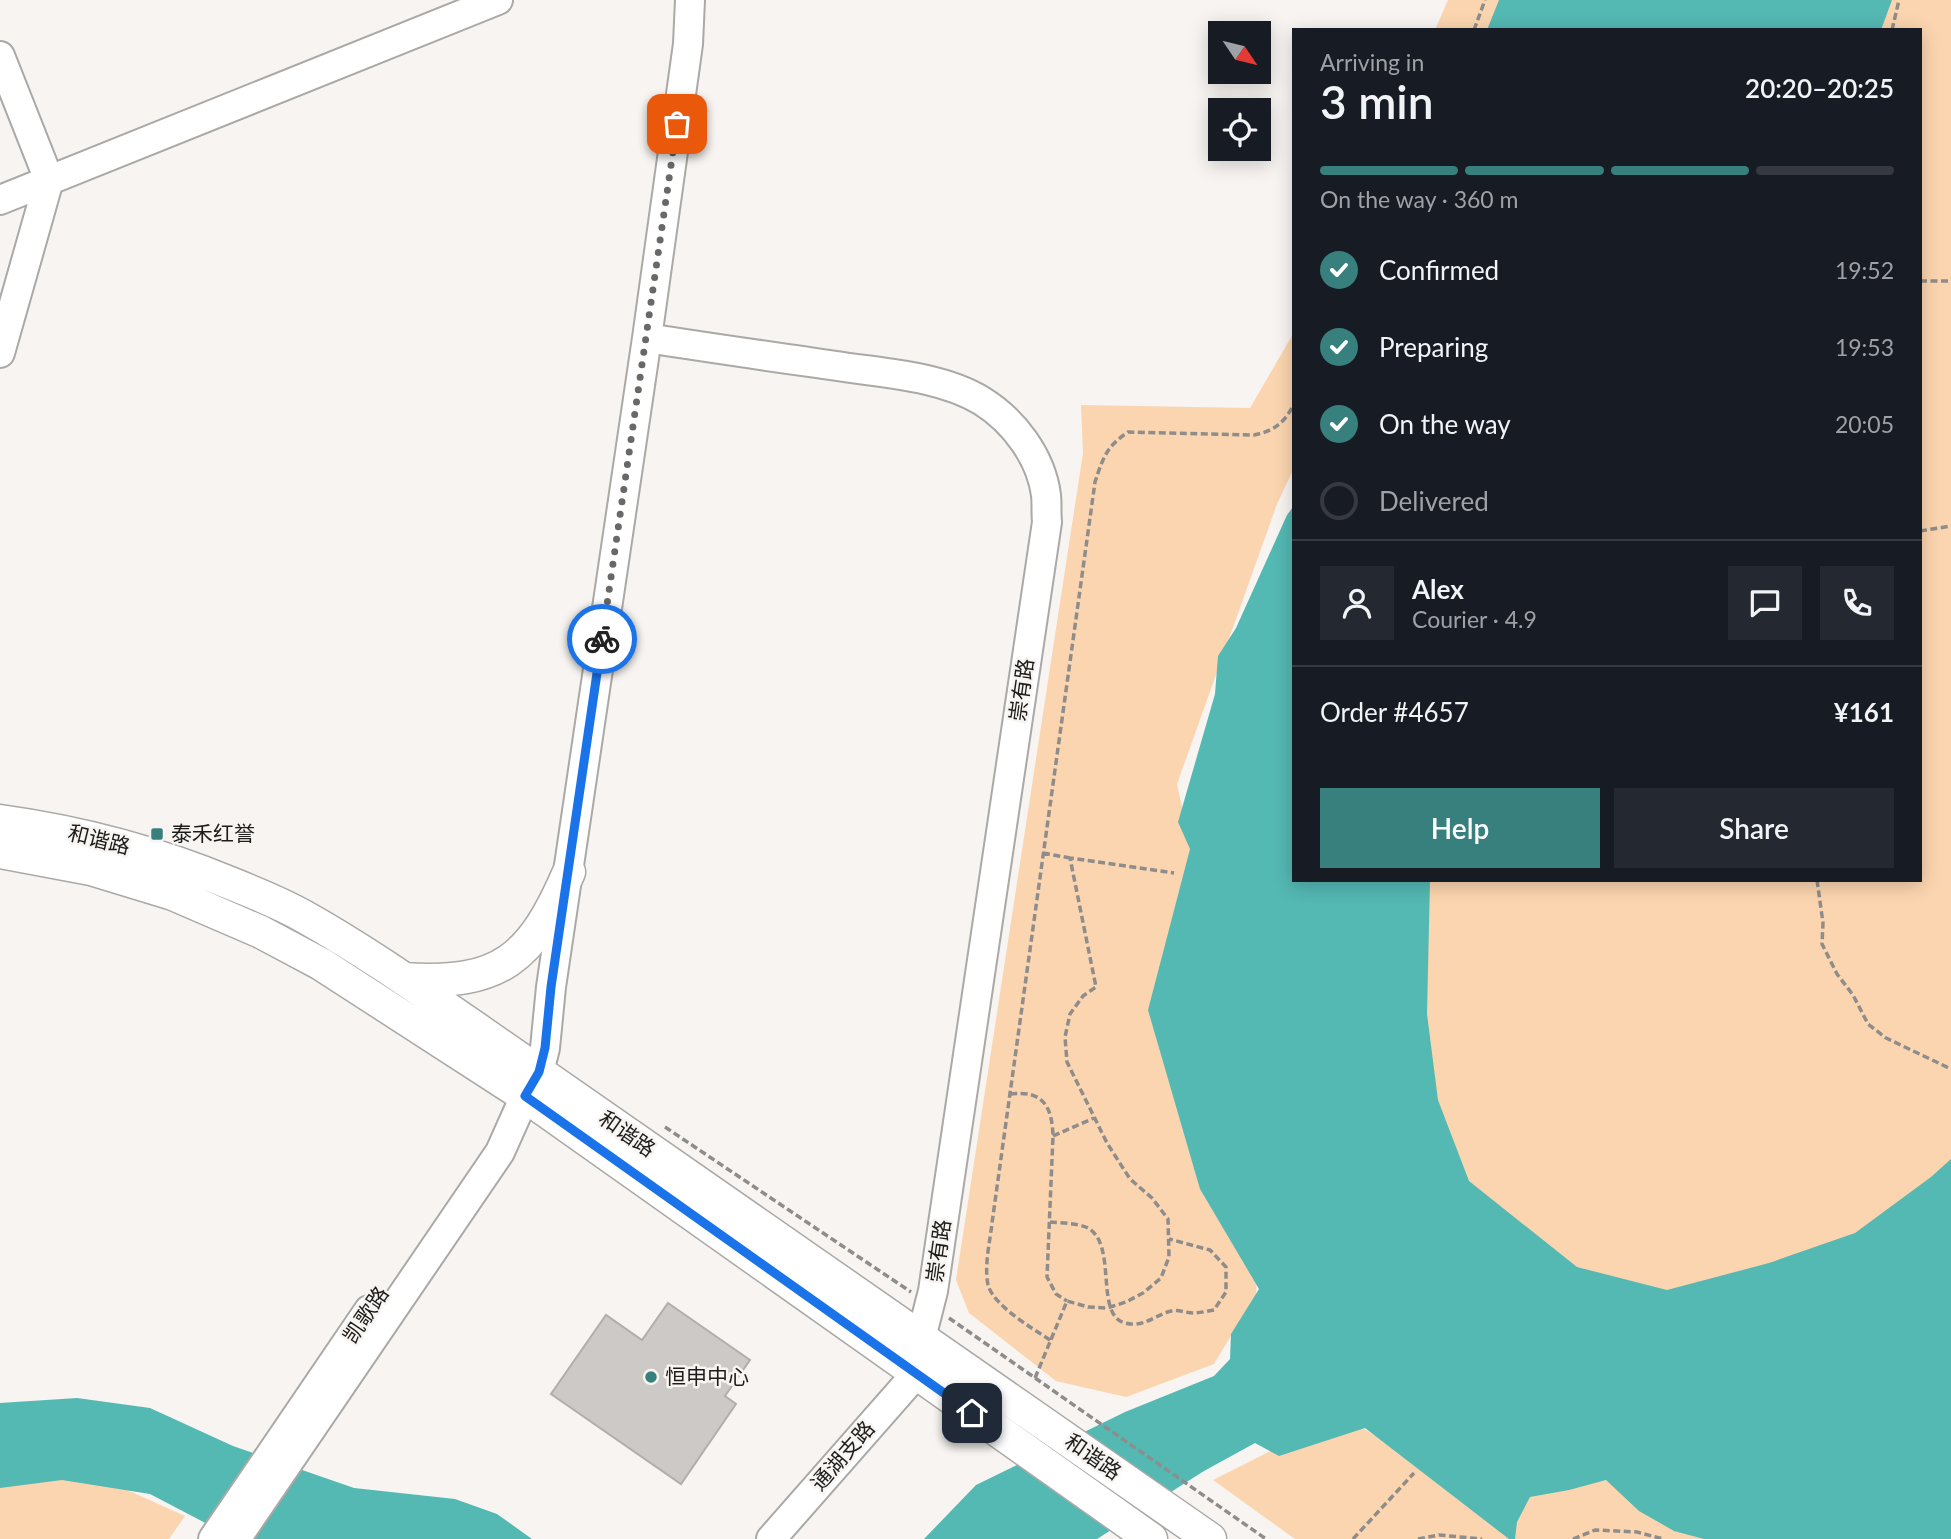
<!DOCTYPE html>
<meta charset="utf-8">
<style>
:root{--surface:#171b24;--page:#242831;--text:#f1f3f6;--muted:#9ea1a6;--line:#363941;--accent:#38807d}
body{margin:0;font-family:Lato,"Noto Sans SC",sans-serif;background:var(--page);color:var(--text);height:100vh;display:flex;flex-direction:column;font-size:26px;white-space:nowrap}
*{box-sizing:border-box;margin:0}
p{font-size:23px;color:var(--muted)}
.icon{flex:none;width:38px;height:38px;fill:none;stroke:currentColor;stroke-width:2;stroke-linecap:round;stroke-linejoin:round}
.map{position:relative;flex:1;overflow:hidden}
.sheet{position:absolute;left:1292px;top:28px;width:630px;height:854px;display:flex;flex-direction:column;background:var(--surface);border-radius:0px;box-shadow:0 4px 18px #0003}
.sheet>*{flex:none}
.needle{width:46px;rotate:125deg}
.controls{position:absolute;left:1208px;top:21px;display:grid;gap:14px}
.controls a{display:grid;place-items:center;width:63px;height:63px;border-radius:0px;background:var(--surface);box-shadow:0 4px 18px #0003;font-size:35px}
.pin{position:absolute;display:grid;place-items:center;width:60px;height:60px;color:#fff;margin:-30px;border-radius:14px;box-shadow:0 4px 10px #0006}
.courier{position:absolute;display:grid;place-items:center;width:70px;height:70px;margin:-35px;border:5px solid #1a73e8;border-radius:50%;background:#fff;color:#222;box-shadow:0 2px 9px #0007}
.overview em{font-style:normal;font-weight:600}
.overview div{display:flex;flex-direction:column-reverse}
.overview{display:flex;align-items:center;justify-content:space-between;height:119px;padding:0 28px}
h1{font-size:46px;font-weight:600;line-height:52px}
.bar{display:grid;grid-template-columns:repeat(4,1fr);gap:10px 7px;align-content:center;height:84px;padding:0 28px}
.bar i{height:9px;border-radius:5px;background:var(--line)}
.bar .selected{background:var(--accent)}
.bar p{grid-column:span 4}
.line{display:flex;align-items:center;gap:18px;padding:0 28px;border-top:2px solid var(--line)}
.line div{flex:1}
.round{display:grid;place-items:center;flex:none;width:74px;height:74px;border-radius:0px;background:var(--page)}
ol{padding:0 28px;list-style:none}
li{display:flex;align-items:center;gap:21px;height:77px}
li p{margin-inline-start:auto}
li .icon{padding:7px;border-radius:50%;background:var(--accent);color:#fff;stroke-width:4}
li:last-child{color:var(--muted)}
li i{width:38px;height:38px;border:4px solid var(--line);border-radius:50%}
.primary-button{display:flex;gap:14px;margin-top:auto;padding:14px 28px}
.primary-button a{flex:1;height:80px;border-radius:0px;background:var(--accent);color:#fff;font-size:28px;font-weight:600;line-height:80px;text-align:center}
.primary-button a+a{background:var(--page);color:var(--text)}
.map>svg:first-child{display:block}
.green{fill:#fbd5af}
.water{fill:#54b8b3}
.building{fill:#ccc9c6;stroke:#b1afac;stroke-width:2}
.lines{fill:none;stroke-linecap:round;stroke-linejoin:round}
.secondary-casing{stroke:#aba9a6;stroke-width:32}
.primary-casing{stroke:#aba9a6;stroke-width:35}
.path{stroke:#8f8d8b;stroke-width:3.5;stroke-dasharray:7 3.5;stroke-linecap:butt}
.secondary{stroke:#fff;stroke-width:28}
.primary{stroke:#fff;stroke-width:32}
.done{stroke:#696866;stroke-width:7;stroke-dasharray:0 12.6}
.route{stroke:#1a73e8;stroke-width:9}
.poi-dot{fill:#38807d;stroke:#f7f4f1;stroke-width:2.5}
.labels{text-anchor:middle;stroke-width:5;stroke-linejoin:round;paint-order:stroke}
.street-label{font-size:21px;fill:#1d1c1b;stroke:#f7f4f1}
.poi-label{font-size:21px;fill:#1d1c1b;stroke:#f7f4f1;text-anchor:start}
</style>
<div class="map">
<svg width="1951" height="1539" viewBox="0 0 1951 1539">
<rect width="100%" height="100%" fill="#f7f4f1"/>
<path class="green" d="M1448,0H1540L1529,30H1435Z
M1847,0H1951V1214L1709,1334L1460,1227L1383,880H1920V30H1838Z
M1293,334V470L1277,504L1177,784L1191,849L1258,1260L1256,1294L1214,1364L1126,1397L1056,1381L969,1313L956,1280L1083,453L1081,405L1250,408Z
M1342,1415L1465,1492L1623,1479L1722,1539H1295L1213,1480Z
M96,1476L185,1516L169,1539H0V1477Z"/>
<path class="water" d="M1499,0H1892L1881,30H1487Z
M1293,507V880H1430L1427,1014L1438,1100L1469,1181L1577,1267L1667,1290L1769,1263L1855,1233L1931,1177L1951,1159V1539H1704L1674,1531L1639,1511L1606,1480L1569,1490L1530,1497L1517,1522L1515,1539H1509L1365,1428L1279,1456L1255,1443L1204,1471L1097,1539H924L976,1485L1125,1412L1214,1376L1230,1359L1231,1334L1259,1289L1200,1189L1148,1010L1190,849L1178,822L1215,694L1218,656L1236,628L1287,515Z
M77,1398L150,1408L233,1446L354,1488L455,1499L497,1514L532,1539H236L150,1494L62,1480L0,1488V1403Z"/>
<path class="building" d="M668,1303L750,1360L725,1396L736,1404L681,1484L551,1394L606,1315L642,1340Z"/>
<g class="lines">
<g class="secondary-casing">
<path id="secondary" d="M0,56L49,180L0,353
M0,200L498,0
M647,338C710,348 774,357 837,366C882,373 942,376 982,401C1014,421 1041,457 1046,495C1047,504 1046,513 1047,522L933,1291L921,1338
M213,1539L369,1310
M236,1539L500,1152L525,1096L539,1072L545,1048L551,987L647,338L688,44L690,0
M771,1539L916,1374"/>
</g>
<g class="primary-casing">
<path id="primary" d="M0,821C80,832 156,852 230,883C255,893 280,903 303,916C364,950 420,990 477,1029L1210,1539
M0,852L91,869L173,894L261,932L321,964L525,1096L1151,1539
M404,979C501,986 532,958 569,872"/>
</g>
<path class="path" d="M1474,30L1485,0
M1892,30L1899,0
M1920,281H1951
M1920,531L1951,526
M1043,853L1070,858
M1817,880L1823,923L1822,944L1837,974L1853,995L1868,1024L1886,1038L1951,1069
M1010,1094C1043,1090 1052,1106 1053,1136L1047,1277L1056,1294L1067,1301
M665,1127L911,1292
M1053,1136L1094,1118
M1050,1222C1061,1223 1078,1223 1088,1228C1118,1245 1094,1315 1125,1323C1144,1328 1155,1315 1171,1311C1178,1309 1186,1313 1193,1313C1200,1313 1207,1311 1214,1310L1226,1292V1267L1210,1250L1169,1239
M949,1318L1266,1539
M1050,1340C1032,1328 994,1306 988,1285C984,1265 990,1242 992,1223L1095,482C1103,458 1106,447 1128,432L1254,435C1274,431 1284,423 1293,406
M1035,1378L1067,1301L1088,1307L1107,1308L1126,1302L1143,1293L1161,1278L1169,1257L1168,1219L1152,1198L1130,1179L1107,1143L1067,1062L1065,1037L1070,1014L1083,996L1096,987L1070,858L1174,873
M1353,1539L1414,1473
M1418,1539L1439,1535L1482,1539
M1573,1539L1595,1530L1637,1532L1663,1539"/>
<use href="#secondary" class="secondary"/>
<use href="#primary" class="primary"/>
</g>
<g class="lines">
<path class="done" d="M602,639L677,124"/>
<path class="route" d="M602,639L551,987L545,1048L539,1072L525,1096L972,1413"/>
</g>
<g class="poi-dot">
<rect x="150" y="827" width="14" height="14" rx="3.5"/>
<circle cx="651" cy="1377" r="7"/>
</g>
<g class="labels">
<g class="street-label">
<text transform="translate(1022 690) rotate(-82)" y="7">崇有路</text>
<text transform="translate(99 840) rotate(14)" y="7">和谐路</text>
<text transform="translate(627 1134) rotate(35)" y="7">和谐路</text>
<text transform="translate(939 1251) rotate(-82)" y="7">崇有路</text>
<text transform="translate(366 1315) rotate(-56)" y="7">凯歌路</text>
<text transform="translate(843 1456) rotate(-49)" y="7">通湖支路</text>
<text transform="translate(1093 1457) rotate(35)" y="7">和谐路</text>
</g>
<g class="poi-label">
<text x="171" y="841">泰禾红誉</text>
<text x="665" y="1384">恒申中心</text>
</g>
</g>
</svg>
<div class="controls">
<a><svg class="needle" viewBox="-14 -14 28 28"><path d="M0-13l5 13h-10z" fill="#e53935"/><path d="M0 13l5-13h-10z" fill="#9ea1a6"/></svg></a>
<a><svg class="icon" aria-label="locate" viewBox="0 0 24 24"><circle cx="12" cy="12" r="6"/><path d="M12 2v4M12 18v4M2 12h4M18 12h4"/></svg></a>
</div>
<div class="pin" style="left:677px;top:124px;background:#ea580c"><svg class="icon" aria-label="bag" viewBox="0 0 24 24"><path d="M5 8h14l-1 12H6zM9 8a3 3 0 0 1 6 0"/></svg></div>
<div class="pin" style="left:972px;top:1413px;background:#1f2937"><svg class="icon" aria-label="home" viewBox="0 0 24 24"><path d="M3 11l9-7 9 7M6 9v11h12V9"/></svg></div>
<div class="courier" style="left:602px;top:639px"><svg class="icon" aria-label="bike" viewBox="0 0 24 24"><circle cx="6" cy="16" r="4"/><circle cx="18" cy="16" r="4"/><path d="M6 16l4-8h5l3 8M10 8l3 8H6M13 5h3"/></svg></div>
<section class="sheet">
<div class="overview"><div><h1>3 min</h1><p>Arriving in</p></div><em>20:20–20:25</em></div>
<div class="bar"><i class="selected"></i><i class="selected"></i><i class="selected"></i><i></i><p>On the way · 360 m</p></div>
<ol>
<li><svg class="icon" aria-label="check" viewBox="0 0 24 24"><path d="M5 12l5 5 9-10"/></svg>Confirmed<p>19:52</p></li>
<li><svg class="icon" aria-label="check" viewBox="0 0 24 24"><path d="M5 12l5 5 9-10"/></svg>Preparing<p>19:53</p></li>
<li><svg class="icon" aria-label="check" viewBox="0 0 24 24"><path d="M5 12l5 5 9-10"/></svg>On the way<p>20:05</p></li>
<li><i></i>Delivered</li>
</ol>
<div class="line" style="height:126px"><a class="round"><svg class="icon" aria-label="person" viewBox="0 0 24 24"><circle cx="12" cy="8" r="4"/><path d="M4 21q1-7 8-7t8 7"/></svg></a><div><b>Alex</b><p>Courier · 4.9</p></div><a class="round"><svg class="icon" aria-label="chat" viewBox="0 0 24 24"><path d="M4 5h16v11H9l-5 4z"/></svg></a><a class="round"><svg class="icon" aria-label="phone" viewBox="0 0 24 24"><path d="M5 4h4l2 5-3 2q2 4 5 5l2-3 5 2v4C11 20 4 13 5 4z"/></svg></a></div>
<div class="line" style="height:91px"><div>Order #4657</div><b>¥161</b></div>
<div class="primary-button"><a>Help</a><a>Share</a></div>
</section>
</div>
